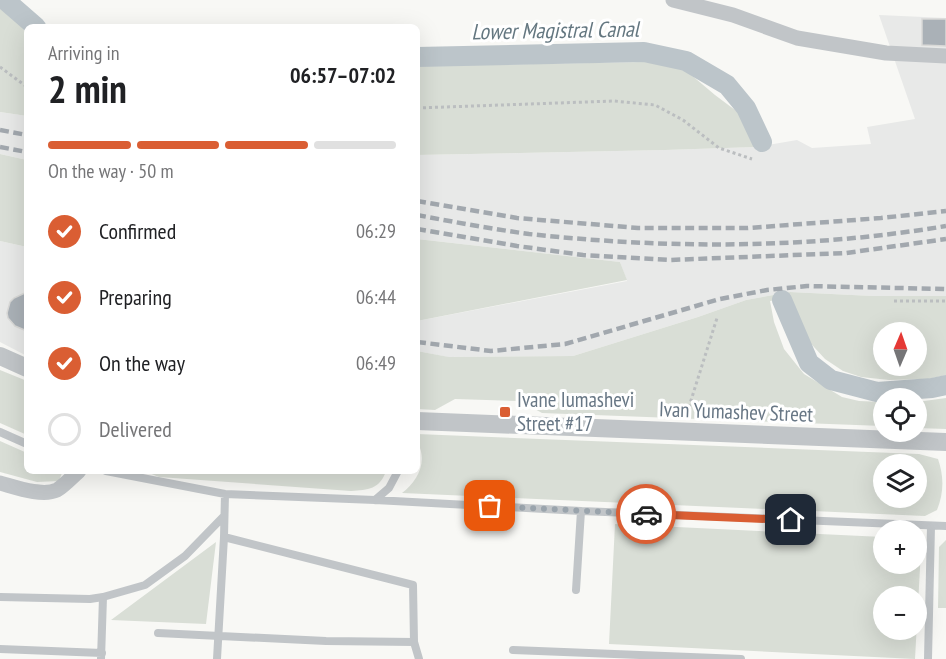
<!DOCTYPE html>
<meta charset="utf-8">
<style>
:root{--surface:#fff;--page:#f2f2f2;--text:#202124;--muted:#757577;--line:#e0e0e0;--accent:#da5e33}
body{margin:0;font-family:"PT Sans Narrow",sans-serif;background:var(--page);color:var(--text);height:100vh;display:flex;flex-direction:column;font-size:22px;white-space:nowrap}
*{box-sizing:border-box;margin:0}
p{font-size:20px;color:var(--muted)}
.icon{flex:none;width:33px;height:33px;fill:none;stroke:currentColor;stroke-width:2;stroke-linecap:round;stroke-linejoin:round}
.map{position:relative;flex:1;overflow:hidden}
.sheet{position:absolute;left:24px;top:24px;width:396px;height:450px;display:flex;flex-direction:column;background:var(--surface);border-radius:9px;box-shadow:0 6px 24px #0002}
.sheet>*{flex:none}
.needle{width:39px;rotate:2deg}
.tools{position:absolute;left:873px;top:322px;display:grid;gap:12px}
.tools a{display:grid;place-items:center;width:54px;height:54px;border-radius:50%;background:var(--surface);box-shadow:0 6px 24px #0002;font-size:30px}
.pin{position:absolute;display:grid;place-items:center;width:51px;height:51px;color:#fff;margin:-26px;border-radius:12px;box-shadow:0 3px 9px #0006}
.courier{position:absolute;display:grid;place-items:center;width:60px;height:60px;margin:-30px;border:4px solid #da5e33;border-radius:50%;background:#fff;color:#222;box-shadow:0 2px 8px #0007}
.head em{font-style:normal;font-weight:700}
.head div{display:flex;flex-direction:column-reverse}
.head{display:flex;align-items:center;justify-content:space-between;height:102px;padding:0 24px}
h1{font-size:39px;font-weight:700;line-height:45px}
.bar{display:grid;grid-template-columns:repeat(4,1fr);gap:9px 6px;align-content:center;height:72px;padding:0 24px}
.bar i{height:8px;border-radius:4px;background:var(--line)}
.bar .on{background:var(--accent)}
.bar p{grid-column:span 4}
ol{padding:0 24px;list-style:none}
li{display:flex;align-items:center;gap:18px;height:66px}
li p{margin-inline-start:auto}
li .icon{padding:6px;border-radius:50%;background:var(--accent);color:#fff;stroke-width:4}
li:last-child{color:var(--muted)}
li i{width:33px;height:33px;border:3px solid var(--line);border-radius:50%}
.map>svg:first-child{display:block}
.built{fill:#e8e9e8}
.green{fill:#d9ded6;fill-rule:evenodd}
.lines{fill:none;stroke-linecap:round;stroke-linejoin:round}
.canal{stroke:#bcc5ca;stroke-width:20}
.building{fill:#aab1b7;stroke:#d9d9d7;stroke-width:1.5}
.path{stroke:#bbbec0;stroke-width:3;stroke-dasharray:3 3;stroke-linecap:butt}
.service{stroke:#c1c5c8;stroke-width:8}
.minor{stroke:#c1c5c8;stroke-width:15}
.tertiary{stroke:#c1c5c8;stroke-width:18}
.rail{stroke:#a2a8ae;stroke-width:4.5;stroke-dasharray:9 4.5;stroke-linecap:butt}
.done{stroke:#9aa4ac;stroke-width:6;stroke-dasharray:0 10.8}
.route{stroke:#da5e33;stroke-width:8}
.poi-dot{fill:#da5e33;stroke:#fff;stroke-width:2}
.labels{text-anchor:middle;stroke-width:6;stroke-linejoin:round;paint-order:stroke}
.poi-label{font-size:21px;fill:#687785;stroke:#fff;text-anchor:start}
.street-label{font-size:21px;fill:#687785;stroke:#fff}
.water-label{font-size:22px;font-style:italic;fill:#647780;stroke:#fff}
</style>
<div class="map">
<svg width="946" height="659" viewBox="0 0 946 659">
<rect width="100%" height="100%" fill="#f8f8f5"/>
<path class="built" d="M879,15L946,18V296H873L790,292L746,300L698,317L573,356L448,357L417,351V321L627,281L620,262L417,239V155L665,150L756,147L797,140L812,148L871,144L867,127L915,119Z
M0,112L27,116V160L0,154Z
M0,241L27,247V356L0,342Z"/>
<path class="green" d="M0,7L27,31V116L0,112Z
M645,62L683,68L715,95L739,113L756,147L665,150L417,155V66Z
M0,154L27,160V247L0,241Z
M417,239L620,262L627,280L417,321Z
M790,292L873,296H946V375L928,379L889,380L861,377L843,371L825,359L803,335L791,298L770,301L774,322L784,349L804,374L842,397L859,401L883,402V426L542,413L520,401L455,399L435,410L417,409V351L449,357L573,356L698,317L746,300ZM884,333H916V366H884Z
M0,370L27,381V435L0,423Z
M946,398V429L917,428V402Z
M417,434L919,454L938,459C944,476 944,493 937,510L925,516L402,493C416,482 426,466 420,448C419,442 417,440 417,434ZM884,465H916V498H884Z
M0,441L27,453V471H60L62,473L59,481L37,482L0,472Z
M144,471H386C380,489 368,490 351,491L159,477Z
M615,524L883,537L884,564H916L917,545L921,550L915,659L609,644ZM884,597H916V630H884Z
M946,540V608H938L939,547Z
M216,542L206,624L111,620Z"/>
<g class="lines">
<path class="canal" d="M5,0L36,27
M417,57L644,52L686,61L727,85L746,108L762,142
M782,300L809,363L831,380L877,392L932,388L946,385"/>
</g>
<path class="building" d="M922,19H946V46L922,45Z
M27,292V331L15,326L8,318L7,313L10,302L14,298Z"/>
<g class="lines">
<path class="path" d="M0,67L27,87
M417,108L614,101L655,105L683,120L719,148L752,159
M894,301H946
M687,413L717,318"/>
<path class="service" d="M0,432L27,444
M106,471L225,494L375,500L581,511L946,526
M375,500L389,488L398,471
M224,537L413,585L414,642L419,659
M576,590L581,511
M0,597L90,599L103,597L145,585L185,556L224,516
M158,633L326,641L414,642
M0,649L102,653
M513,650L741,659
M101,659L103,597
M217,659L224,537L225,494
M928,659L931,526"/>
<path class="minor" d="M673,0L733,15L797,38L886,53L946,56
M0,483C15,487 42,497 57,490C65,485 72,477 79,471"/>
<path class="tertiary" d="M0,356L27,368
M417,421L946,442"/>
<path class="rail" d="M0,130L27,135
M0,147L27,152
M417,201L517,218L638,228H748L881,218L946,211
M417,215C454,222 492,229 529,234C667,249 809,249 946,226
M417,229L517,246L583,255L670,260L846,253L946,239
M417,342L491,351L565,344L720,299L767,290L807,286L946,289"/>
</g>
<g class="lines">
<path class="done" d="M490,506L646,514"/>
<path class="route" d="M646,514L791,520"/>
</g>
<rect class="poi-dot" x="499" y="406" width="12" height="12" rx="3"/>
<g class="labels">
<g class="poi-label">
<text x="517" y="407">Ivane Iumashevi<tspan x="517" dy="24">Street #17</tspan></text>
</g>
<g class="street-label">
<text transform="translate(736 412) rotate(2)" y="7">Ivan Yumashev Street</text>
</g>
<g class="water-label">
<text transform="translate(555 30) rotate(-1)" y="8">Lower Magistral Canal</text>
</g>
</g>
</svg>
<div class="tools">
<a><svg class="needle" viewBox="-14 -14 28 28"><path d="M0-13l5 13h-10z" fill="#e53935"/><path d="M0 13l5-13h-10z" fill="#757577"/></svg></a>
<a><svg class="icon" aria-label="locate" viewBox="0 0 24 24"><circle cx="12" cy="12" r="6"/><path d="M12 2v4M12 18v4M2 12h4M18 12h4"/></svg></a>
<a><svg class="icon" aria-label="layers" viewBox="0 0 24 24"><path d="M12 4l9 5-9 5-9-5zM3 14l9 5 9-5"/></svg></a>
<a>+</a>
<a>−</a>
</div>
<div class="pin" style="left:490px;top:506px;background:#ea580c"><svg class="icon" aria-label="bag" viewBox="0 0 24 24"><path d="M5 8h14l-1 12H6zM9 8a3 3 0 0 1 6 0"/></svg></div>
<div class="pin" style="left:791px;top:520px;background:#1f2937"><svg class="icon" aria-label="home" viewBox="0 0 24 24"><path d="M3 11l9-7 9 7M6 9v11h12V9"/></svg></div>
<div class="courier" style="left:646px;top:514px"><svg class="icon" aria-label="car" viewBox="0 0 24 24"><path d="M5 17H2v-5l4-1 3-4h7l3 4 3 1v5h-3M9 17h6M6 11h13"/><circle cx="7" cy="17" r="2"/><circle cx="17" cy="17" r="2"/></svg></div>
<section class="sheet">
<div class="head"><div><h1>2 min</h1><p>Arriving in</p></div><em>06:57–07:02</em></div>
<div class="bar"><i class="on"></i><i class="on"></i><i class="on"></i><i></i><p>On the way · 50 m</p></div>
<ol>
<li><svg class="icon" aria-label="check" viewBox="0 0 24 24"><path d="M5 12l5 5 9-10"/></svg>Confirmed<p>06:29</p></li>
<li><svg class="icon" aria-label="check" viewBox="0 0 24 24"><path d="M5 12l5 5 9-10"/></svg>Preparing<p>06:44</p></li>
<li><svg class="icon" aria-label="check" viewBox="0 0 24 24"><path d="M5 12l5 5 9-10"/></svg>On the way<p>06:49</p></li>
<li><i></i>Delivered</li>
</ol>
</section>
</div>
